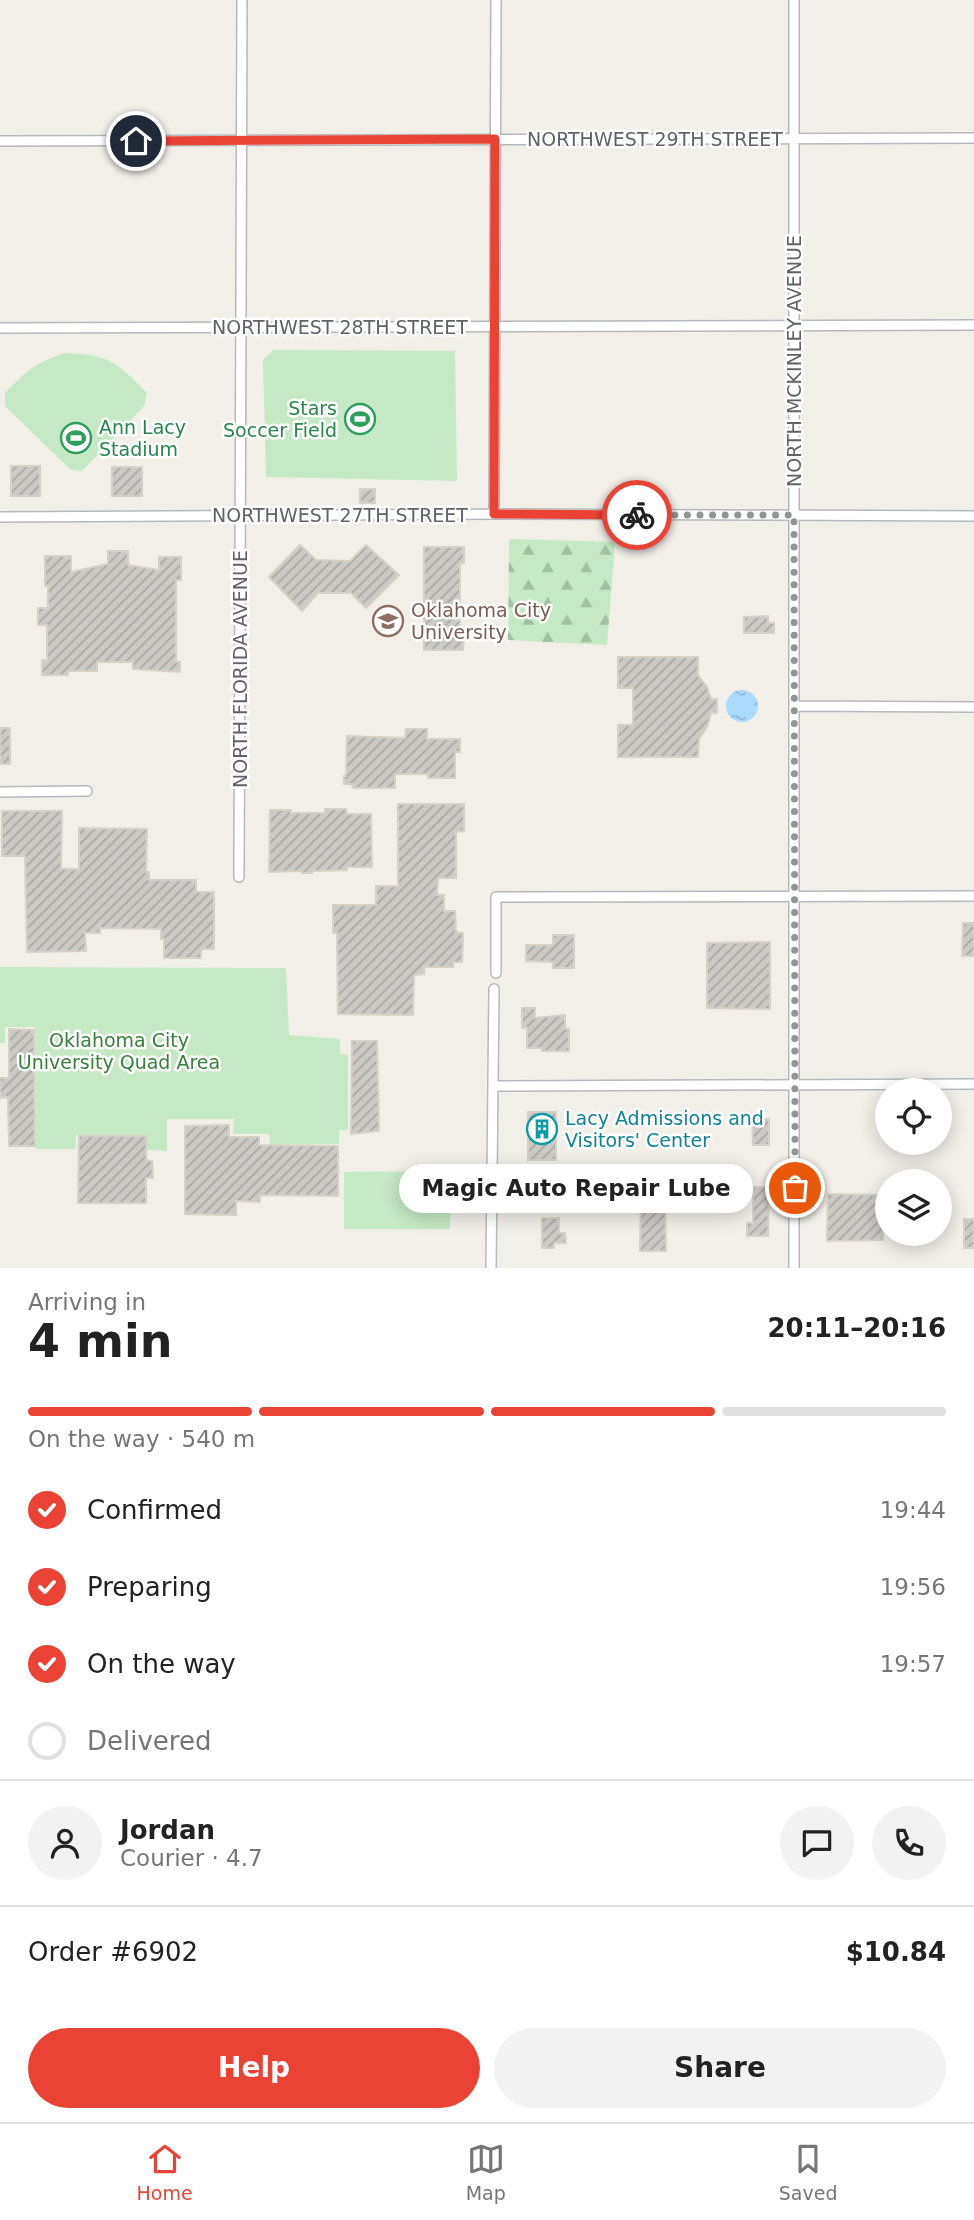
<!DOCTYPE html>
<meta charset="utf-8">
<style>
:root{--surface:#fff;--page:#f2f2f2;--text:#222;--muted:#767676;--line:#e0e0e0;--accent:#ea4335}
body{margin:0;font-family:"DejaVu Sans",sans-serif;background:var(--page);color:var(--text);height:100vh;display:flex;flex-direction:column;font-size:26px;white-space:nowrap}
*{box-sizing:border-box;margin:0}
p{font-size:23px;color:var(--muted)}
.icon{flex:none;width:38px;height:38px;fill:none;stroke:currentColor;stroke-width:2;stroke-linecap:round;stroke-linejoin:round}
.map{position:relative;height:1268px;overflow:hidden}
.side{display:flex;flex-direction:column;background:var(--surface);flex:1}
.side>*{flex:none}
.tools{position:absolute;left:875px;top:1078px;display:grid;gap:14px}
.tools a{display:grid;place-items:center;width:77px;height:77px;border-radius:50%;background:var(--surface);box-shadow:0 4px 18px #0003;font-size:35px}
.pin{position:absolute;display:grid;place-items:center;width:60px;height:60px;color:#fff;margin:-30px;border:4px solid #fff;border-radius:50%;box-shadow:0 2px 7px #0007}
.courier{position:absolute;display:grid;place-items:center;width:70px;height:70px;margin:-35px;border:5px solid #ea4335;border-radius:50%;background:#fff;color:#222;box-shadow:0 2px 9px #0007}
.bubble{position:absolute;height:49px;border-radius:24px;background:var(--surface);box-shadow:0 4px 18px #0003;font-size:23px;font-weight:600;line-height:49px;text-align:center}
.overview em{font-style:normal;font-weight:600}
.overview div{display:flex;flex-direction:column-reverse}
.overview{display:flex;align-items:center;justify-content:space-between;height:119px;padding:0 28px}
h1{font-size:46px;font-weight:600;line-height:52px}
.bar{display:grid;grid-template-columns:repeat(4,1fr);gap:10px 7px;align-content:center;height:84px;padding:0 28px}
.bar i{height:9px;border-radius:5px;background:var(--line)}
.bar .on{background:var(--accent)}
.bar p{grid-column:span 4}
.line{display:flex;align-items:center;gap:18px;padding:0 28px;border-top:2px solid var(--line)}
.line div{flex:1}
.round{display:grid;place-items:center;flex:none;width:74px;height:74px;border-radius:37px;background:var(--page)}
ol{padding:0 28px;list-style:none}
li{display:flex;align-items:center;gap:21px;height:77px}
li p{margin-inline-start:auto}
li .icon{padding:7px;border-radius:50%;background:var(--accent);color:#fff;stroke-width:4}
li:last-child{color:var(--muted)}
li i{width:38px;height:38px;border:4px solid var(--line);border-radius:50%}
.action{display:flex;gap:14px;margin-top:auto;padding:14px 28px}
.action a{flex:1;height:80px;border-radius:42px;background:var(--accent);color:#fff;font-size:28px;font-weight:600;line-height:80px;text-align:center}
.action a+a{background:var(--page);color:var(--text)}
.menu{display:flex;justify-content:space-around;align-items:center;height:98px;border-top:2px solid var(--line);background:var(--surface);font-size:19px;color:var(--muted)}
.menu a{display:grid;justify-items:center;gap:4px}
.menu .on{color:var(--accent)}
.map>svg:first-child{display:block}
.green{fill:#c5e8c5}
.forest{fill:url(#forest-firs)}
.water{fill:url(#water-ripples)}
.building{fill:url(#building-hatch);stroke:#d6d1c6;stroke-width:2}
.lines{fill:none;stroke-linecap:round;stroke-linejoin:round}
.street-casing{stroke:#b5b8bc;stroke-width:12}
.street{stroke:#fff;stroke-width:9}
.done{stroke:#929495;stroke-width:7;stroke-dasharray:0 12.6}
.route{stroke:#ea4335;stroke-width:9}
.labels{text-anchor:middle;stroke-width:5;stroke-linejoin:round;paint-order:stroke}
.street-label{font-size:19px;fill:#5f6368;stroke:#fff}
.leisure-label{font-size:19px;fill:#27864d;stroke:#fff;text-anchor:end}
.education-label{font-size:19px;fill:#785e54;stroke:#fff;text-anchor:start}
.park-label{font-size:19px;fill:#348238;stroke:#fff}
.culture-label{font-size:19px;fill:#0d838f;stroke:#fff;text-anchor:start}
</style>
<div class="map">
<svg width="974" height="1268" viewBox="0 0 974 1268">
<defs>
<pattern id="forest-firs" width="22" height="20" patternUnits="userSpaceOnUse" patternTransform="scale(1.75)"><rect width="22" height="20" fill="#c5e8c5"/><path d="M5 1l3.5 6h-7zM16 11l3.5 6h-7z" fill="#a3c0a4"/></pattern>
<pattern id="water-ripples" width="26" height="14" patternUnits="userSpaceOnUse" patternTransform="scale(1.75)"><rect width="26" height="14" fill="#aadaff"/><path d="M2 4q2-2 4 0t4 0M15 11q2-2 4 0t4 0" fill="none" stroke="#8eb4d2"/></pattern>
<pattern id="building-hatch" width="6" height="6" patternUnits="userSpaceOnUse" patternTransform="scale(1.75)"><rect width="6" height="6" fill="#cccac5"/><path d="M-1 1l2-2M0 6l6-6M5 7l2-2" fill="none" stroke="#a9a8a4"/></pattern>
</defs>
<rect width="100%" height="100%" fill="#f1efe8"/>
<path class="green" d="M273,350L455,351L457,481L266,477L263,360Z
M65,353C111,355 116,362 147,393L144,406L82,471L71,470L5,406V393C26,371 35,363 65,353Z
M0,967L286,968L289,1035L340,1039V1054L348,1055V1130H339V1144H270L269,1134H233L234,1119H167V1151L148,1150V1135H76L75,1149H36L35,1027H5V1043H0Z
M451,1171L450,1229H344V1172Z"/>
<path class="forest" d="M509,539L615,542L607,645L508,640Z"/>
<path class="water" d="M726 706a16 16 0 1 1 32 0a16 16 0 1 1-32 0Z"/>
<path class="building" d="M11,466H40V496H11Z
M112,467H142V496H112Z
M360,489H375V503H360Z
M300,545L316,560L350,561L366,545L399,575L366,608L351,593H318L302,611L269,577Z
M424,547H464V563L460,564V634H464L463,650H424Z
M108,551H128V565L159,570V557H181V580H176V662H180V672L133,669V662H97V671H68V675H42V660H47V625H38V608H48V586H45V556H71V572L108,564Z
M768,616V623H774V633H744V617Z
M618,657H698V675L707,687L711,699H717V713H711L707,727L699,739L698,757H618V725H633V688H618Z
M0,728H10V764H0Z
M406,729H427V739H460V752H455V778H428V774H395V788H353L352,784H344V776H346L347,736L405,738Z
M398,804H464V831L456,832V878H438L437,895H444V911H455L456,932L463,933L462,962H453V967H424V974L414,975L413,1015L338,1014L337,933H333V905H376V886H398Z
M325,809H346L347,814H371L372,867H347V870L313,871L312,873H302V871L269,872L270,810H291V813H325Z
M2,811H62L61,869H79V828L147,829L146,872H149V880H196V892H214V949H201V958H164V939H161V929L100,928V933H85L86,951L27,952L25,856H2Z
M963,923H974V956H962Z
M553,935H574V968H553V962L526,961V945H553Z
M770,942V1009L707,1008V943Z
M522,1008H535V1018L565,1015V1029H569V1051H542V1048H527V1028H522Z
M9,1029L34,1030L35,1146H9L8,1097L0,1098V1078H9Z
M352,1041H377L379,1131L351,1134Z
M528,1112H556V1160H528Z
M752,1119H769V1145H753Z
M229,1125V1137H259V1145L338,1146V1196L260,1195V1202L236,1201V1215L185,1214V1126Z
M79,1136H147L146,1160L152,1161L153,1178H146V1203H78Z
M753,1187H769L768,1236H747V1223H753Z
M641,1191H665L666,1251H640Z
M508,1194H541V1208L508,1207Z
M828,1194L884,1195L883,1240L827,1241Z
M542,1218H559V1233H565L566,1243H554V1248H542Z
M964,1219H974V1248H964Z"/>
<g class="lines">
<g class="street-casing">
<path id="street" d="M794,0V1268
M0,141L974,138
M0,328L974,325
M494,514L496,0
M0,517L494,514L974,516
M794,706L974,707
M0,792L87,791
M239,877L242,0
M496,973V897L974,896
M493,1086L974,1084
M491,1268L494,989"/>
</g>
<use href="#street" class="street"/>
</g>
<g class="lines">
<path class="done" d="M637,515H794L795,1188"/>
<path class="route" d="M136,141L495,139L494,514L637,515"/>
</g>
<defs>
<g id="stadium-ring" transform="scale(1.575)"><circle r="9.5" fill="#fff" stroke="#2e9e5b" stroke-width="1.5"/><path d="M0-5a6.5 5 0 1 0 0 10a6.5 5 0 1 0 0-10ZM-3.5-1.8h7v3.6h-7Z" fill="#2e9e5b"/></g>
<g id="university-ring" transform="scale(1.575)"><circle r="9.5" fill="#fff" stroke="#8d6e63" stroke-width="1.5"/><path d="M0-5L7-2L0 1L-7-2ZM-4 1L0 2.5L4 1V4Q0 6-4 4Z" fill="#8d6e63"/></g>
<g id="building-ring" transform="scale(1.575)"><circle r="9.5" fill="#fff" stroke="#0f9aa8" stroke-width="1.5"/><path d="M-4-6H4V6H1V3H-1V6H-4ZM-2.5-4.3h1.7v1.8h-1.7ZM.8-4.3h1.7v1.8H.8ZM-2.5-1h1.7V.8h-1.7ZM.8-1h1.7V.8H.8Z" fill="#0f9aa8"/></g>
</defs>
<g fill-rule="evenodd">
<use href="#stadium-ring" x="360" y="419"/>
<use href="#stadium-ring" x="76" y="438"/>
<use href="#university-ring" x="388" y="621"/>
<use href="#building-ring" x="542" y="1129"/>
</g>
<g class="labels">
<g class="street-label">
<text x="655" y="146">NORTHWEST 29TH STREET</text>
<text x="340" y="334">NORTHWEST 28TH STREET</text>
<text transform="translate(794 361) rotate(-90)" y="7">NORTH MCKINLEY AVENUE</text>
<text x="340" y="522">NORTHWEST 27TH STREET</text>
<text transform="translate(240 669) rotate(-90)" y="7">NORTH FLORIDA AVENUE</text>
</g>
<g class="leisure-label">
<text x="337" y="415">Stars<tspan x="337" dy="22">Soccer Field</tspan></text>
<text x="99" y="434" text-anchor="start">Ann Lacy<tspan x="99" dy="22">Stadium</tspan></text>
</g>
<g class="education-label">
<text x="411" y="617">Oklahoma City<tspan x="411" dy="22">University</tspan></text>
</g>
<g class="park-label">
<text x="119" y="1047">Oklahoma City<tspan x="119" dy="22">University Quad Area</tspan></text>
</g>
<g class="culture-label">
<text x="565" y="1125">Lacy Admissions and<tspan x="565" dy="22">Visitors' Center</tspan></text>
</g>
</g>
</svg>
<div class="tools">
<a><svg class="icon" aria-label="locate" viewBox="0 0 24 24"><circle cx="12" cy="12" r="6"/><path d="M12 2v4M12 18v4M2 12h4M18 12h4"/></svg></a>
<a><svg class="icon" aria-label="layers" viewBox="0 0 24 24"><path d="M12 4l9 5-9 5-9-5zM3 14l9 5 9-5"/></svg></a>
</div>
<div class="pin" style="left:795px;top:1188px;background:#ea580c"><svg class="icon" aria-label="bag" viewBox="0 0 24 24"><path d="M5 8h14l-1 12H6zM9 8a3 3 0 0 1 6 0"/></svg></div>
<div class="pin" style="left:136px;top:141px;background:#1f2937"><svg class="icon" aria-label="home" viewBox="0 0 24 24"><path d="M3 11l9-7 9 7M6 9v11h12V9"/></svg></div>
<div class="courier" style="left:637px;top:515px"><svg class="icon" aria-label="bike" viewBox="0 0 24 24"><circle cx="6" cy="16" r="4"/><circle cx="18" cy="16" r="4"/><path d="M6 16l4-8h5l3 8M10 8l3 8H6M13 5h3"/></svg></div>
<div class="bubble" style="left:399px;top:1164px;width:354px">Magic Auto Repair Lube</div>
</div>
<section class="side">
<div class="overview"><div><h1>4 min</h1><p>Arriving in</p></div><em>20:11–20:16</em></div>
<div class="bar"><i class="on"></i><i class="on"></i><i class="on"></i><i></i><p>On the way · 540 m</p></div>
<ol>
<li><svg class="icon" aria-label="check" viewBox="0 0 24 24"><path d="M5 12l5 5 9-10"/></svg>Confirmed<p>19:44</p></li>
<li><svg class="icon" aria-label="check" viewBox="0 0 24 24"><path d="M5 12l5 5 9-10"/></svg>Preparing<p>19:56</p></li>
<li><svg class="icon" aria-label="check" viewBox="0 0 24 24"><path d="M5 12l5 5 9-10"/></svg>On the way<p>19:57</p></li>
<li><i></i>Delivered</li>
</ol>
<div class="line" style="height:126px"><a class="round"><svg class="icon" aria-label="person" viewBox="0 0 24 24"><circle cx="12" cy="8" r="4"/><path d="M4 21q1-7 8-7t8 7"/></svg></a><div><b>Jordan</b><p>Courier · 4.7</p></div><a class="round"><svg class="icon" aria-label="chat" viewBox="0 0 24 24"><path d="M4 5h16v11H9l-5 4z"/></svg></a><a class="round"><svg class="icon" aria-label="phone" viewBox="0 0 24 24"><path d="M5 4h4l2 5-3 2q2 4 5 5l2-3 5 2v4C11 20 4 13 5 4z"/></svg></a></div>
<div class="line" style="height:91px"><div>Order #6902</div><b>$10.84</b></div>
<div class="action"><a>Help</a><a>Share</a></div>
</section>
<nav class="menu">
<a class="on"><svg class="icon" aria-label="home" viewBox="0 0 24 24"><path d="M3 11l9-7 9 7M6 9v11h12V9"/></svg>Home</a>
<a><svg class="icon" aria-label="map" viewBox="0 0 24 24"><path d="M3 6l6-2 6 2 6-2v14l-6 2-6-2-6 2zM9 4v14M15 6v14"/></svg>Map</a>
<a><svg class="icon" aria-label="saved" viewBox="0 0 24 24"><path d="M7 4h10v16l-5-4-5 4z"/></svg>Saved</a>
</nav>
